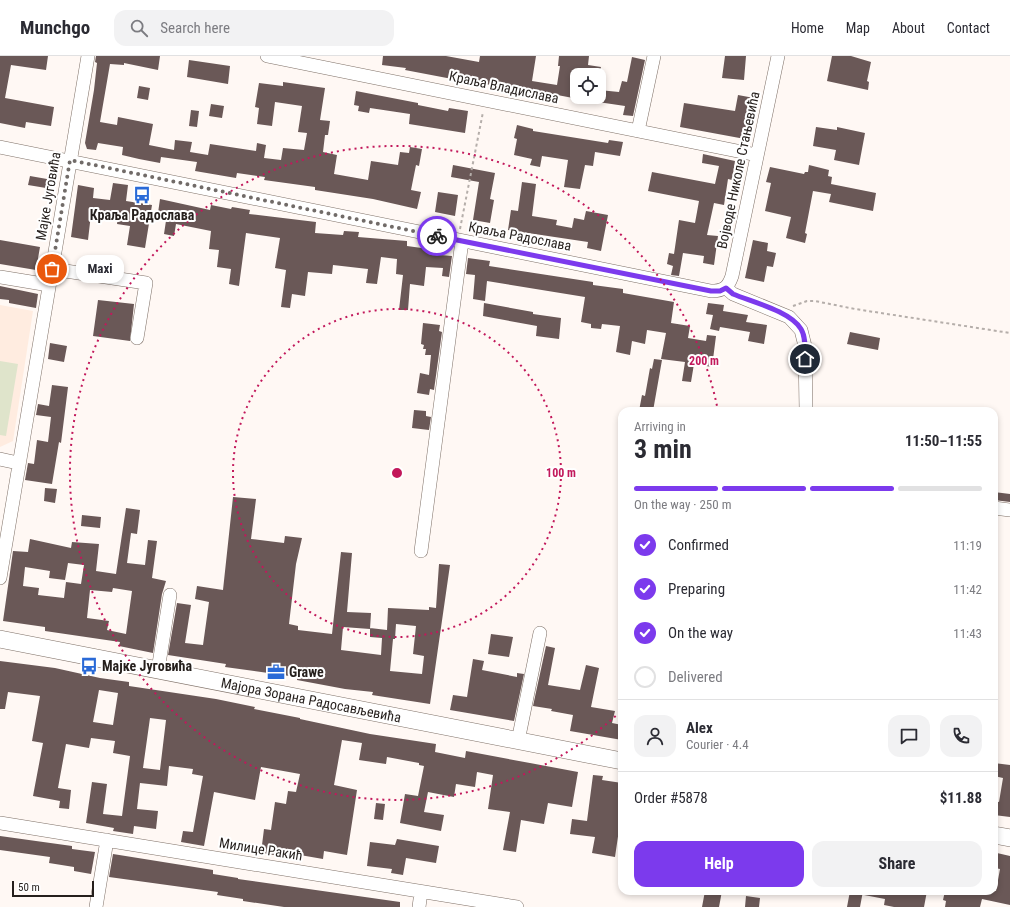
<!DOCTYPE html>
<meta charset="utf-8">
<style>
:root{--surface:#fff;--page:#f2f2f3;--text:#2b2b33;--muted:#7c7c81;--line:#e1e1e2;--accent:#7c3aed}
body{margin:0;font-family:"Roboto Condensed",sans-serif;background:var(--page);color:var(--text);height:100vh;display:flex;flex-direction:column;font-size:15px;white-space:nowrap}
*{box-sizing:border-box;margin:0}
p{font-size:13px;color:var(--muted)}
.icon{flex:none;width:22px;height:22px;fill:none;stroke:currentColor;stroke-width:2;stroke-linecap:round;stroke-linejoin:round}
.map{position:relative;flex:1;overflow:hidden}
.sheet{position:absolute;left:618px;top:351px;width:380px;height:488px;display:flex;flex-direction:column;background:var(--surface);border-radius:12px;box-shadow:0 2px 6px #0003}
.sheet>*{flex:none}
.tools{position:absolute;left:570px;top:12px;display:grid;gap:8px}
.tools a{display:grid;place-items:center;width:36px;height:36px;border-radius:8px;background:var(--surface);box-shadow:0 2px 6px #0003;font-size:20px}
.scale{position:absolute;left:12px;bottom:10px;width:82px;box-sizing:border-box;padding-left:4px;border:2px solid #251f1c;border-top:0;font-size:11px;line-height:14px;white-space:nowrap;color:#251f1c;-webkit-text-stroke:3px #fff;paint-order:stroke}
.pin{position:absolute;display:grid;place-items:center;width:34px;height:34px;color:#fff;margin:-17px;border:2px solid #fff;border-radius:50%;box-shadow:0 1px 4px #0007}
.courier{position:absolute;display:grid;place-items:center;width:40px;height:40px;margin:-20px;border:3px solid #7c3aed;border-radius:50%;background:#fff;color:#222;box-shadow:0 1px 5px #0007}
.bubble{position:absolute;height:28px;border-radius:12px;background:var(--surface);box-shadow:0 2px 6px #0003;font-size:13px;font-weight:700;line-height:28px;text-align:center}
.head em{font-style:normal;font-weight:700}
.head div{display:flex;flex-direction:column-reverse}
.head{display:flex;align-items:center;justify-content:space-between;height:68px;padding:0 16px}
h1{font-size:26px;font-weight:700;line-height:30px}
.bar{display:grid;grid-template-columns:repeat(4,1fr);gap:6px 4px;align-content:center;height:48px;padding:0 16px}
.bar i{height:5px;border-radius:3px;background:var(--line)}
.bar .selected{background:var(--accent)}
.bar p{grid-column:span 4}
.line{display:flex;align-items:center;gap:10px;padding:0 16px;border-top:1px solid var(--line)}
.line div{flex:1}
.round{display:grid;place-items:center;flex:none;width:42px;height:42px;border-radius:12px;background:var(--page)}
ol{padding:0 16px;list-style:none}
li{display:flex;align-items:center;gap:12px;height:44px}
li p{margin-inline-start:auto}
li .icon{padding:4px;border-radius:50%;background:var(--accent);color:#fff;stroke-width:4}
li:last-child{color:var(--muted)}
li i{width:22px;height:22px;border:2px solid var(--line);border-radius:50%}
.button{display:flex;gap:8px;margin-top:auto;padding:8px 16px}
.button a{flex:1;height:46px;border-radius:12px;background:var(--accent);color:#fff;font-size:16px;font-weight:700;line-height:46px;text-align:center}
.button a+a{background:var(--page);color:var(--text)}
header{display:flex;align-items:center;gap:24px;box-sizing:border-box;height:56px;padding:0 20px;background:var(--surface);border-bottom:1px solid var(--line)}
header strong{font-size:19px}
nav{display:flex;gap:22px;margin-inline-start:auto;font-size:14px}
.search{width:280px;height:36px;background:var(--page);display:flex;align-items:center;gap:10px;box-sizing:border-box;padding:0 14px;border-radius:12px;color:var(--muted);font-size:15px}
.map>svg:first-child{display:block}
.built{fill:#ffece0}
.pitch{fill:#dfe4cb}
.building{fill:#6a5857;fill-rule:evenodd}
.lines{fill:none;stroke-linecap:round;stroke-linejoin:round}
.minor-casing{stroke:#7f7168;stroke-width:14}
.major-casing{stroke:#7f7168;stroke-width:18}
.path{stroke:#b5aeaa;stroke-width:2;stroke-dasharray:3 3;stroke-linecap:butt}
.minor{stroke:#fff;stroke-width:13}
.major{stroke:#fff;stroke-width:17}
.done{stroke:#716b68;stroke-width:4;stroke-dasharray:0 7.2}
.route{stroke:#7c3aed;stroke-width:5}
.ring{fill:none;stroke:#c2185b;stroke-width:2;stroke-dasharray:2 4}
.labels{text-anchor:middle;stroke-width:4;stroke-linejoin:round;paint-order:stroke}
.street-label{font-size:14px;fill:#251f1c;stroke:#fff}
.poi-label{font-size:14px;font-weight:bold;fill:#251f1c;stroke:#fff;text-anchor:start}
.centre{fill:#c2185b;stroke:#fff;stroke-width:2}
.ring-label{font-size:12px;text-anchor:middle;font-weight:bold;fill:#c2185b;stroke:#fff;stroke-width:4;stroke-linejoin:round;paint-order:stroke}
</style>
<header>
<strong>Munchgo</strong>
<div class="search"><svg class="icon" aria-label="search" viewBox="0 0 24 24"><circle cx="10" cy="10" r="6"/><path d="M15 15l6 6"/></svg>Search here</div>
<nav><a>Home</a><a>Map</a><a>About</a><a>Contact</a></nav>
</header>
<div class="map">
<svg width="1010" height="851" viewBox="0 0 1010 851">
<rect width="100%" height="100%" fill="#fff8f4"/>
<path class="built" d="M0,249L33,255L13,385L0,391Z"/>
<path class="pitch" d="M0,305L18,308L6,380L0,379Z"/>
<path class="building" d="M0,0H48L46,14L11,9L5,42L54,51L51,70L26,66L25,72L0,67Z
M96,0H160L158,14L124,7V9L110,8L100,66L117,69L118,61L153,68L149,89L174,94L175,84L192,86L190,96L208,99L210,88L256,95L257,87L266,89L264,102L281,104L283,92L304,94L307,77L298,76L302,50L275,46L272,70L257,68L259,52L255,51L259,27L283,30V26L325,32L320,64L330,65L328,79H325L323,96L337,99L334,118L368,124L371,105L398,109L400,96L409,97L410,91L422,93L419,110L416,109L411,134L421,136L417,153L373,143L315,134V131L264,124L265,121L237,117L236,122L195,115L197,106L161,101L160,107L139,103L122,99L123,91L98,87L96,94L87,93L85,87L94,34L97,7L95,6Z
M383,0H446L479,6L480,0H536L532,25L557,29L560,10H558L559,0H589L588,9L601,11L599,20L578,17L573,42L552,38V42L536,39V36L447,22L405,14L406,12L382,9Z
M725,0H746L744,24L722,22Z
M832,0H851L871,6L867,25L869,26L868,34L827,25Z
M632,1L645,4L633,60L623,59L625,50L598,46L599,34L619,36L622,25L627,26Z
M189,4L230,10L228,28L187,21Z
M139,30L150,32L148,44L137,42Z
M356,35L418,47V49L448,55L449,52L468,55L465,77L409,68L410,58L370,52L369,57L358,55L359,50L354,49Z
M738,39L754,42L745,83L680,71L684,47L735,55Z
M211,48L224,50L222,62L209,60Z
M191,54L199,55L197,71L189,70Z
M517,69L533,73V75L608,87L609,84L623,86L620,100L595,96L593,110L585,109L580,133L564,131L568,104L542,100L540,111L530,109L532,103L514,99L517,83L514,82Z
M816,71L837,74V71L865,77L859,109L834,104L836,94L813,90Z
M703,98L735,105L732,124L728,123L724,149L714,147L707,179L718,180L714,209L703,207L704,200L683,197L679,220L671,219L673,210L667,208L669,197L674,198L679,164L695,167L699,145L648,135L652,116L715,128L719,110L702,107Z
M453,109L495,117L490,143L494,144L490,167L473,164L479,126L451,121Z
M809,109L829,114L828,120L832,121L831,128L876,137L873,155L829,146L831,138L813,135L805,177L807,178L805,187L786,182L791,161L765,155L771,127L766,126L770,111L804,118L805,116H808Z
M30,120L47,123L46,132L28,129Z
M522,126L536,128L532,160L557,164L556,169L572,172L574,162L584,164L586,155L608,159L601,195L587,192L588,186L508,174L511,154L518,155Z
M113,127L128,129L126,145L152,149L145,192L127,189L130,170L117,168L118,161L91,158L88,184L71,181L78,129L94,132L93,142L110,144Z
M438,136L458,139L455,160L435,156Z
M160,143L210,154L211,149L231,153L232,151L250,154L249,158L316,166L315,177L343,179L344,175L359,176L358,181L407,185V190L429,193L428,198L452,200L449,221L442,220L443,212L426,211L424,230L410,228L408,254H399L403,219L396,218L397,203L381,201L377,228L366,227L368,213L333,209L332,218L308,216L305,240L292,238L290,252L281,251L286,214L275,212L280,182L246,177L239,230L229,228L231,213L217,211L219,194L209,193L211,175L176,168L174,180L164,178L167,158L158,157Z
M0,184L40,191L36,214L0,208Z
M753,184L768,187L767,195L776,197L773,211L767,210L764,226L745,222Z
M468,202L490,205L489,210L593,226V229L623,233V237L674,246L671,267L690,270L688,282L706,285L707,279L716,280L712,311L694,308L691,326L682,325L685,306L661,303L666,277L647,274L645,288L632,285L630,299L616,296L620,270L602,268L601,273L591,272V268L581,266L585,241L487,225L485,245L473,243L475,219L466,218Z
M0,230L38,238L36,252L9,247V244L0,243Z
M98,244L134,248L130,285L93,280Z
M484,247L533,256V258L561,262L559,283L536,280L537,270L483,260Z
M708,247L724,249L723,255L748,259L746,266L767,269L764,288L748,285L750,276L720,271L719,275L710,273L713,259L706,258Z
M423,267L440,269L439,275L442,276L434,334L430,333L429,339L417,337L420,317L429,319L431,299H425L426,293H423L424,289L421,288Z
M850,276L880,282L878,294L847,288Z
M50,287L67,290L64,306L48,303Z
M654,303L662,304L653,355H639L642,339L645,340L650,312L652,313Z
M52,329L68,331L61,387L59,386L52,428L25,424L28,407L34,408L37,384L48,386L51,361L36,359L38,348L49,350Z
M414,354L426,355V360L431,361L429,374L412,372Z
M45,432L57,433L55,447L44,445Z
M994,436L1010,438V446L994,444Z
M233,441L256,443L251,483L284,487L285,480L302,482L296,508L289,568L298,570V574L332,578L341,496L352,497L347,556L371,557L370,573L343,571L341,594L381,599L382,582L370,581V572L387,574L388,552L429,554V551L436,552L439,508L450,509L430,648L372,639L373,636L345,633L297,624V621L225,611L226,608L168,599L177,547L191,549L185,587L203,589L209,546L195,543L197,530L223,534ZM396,568L416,570L413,598L424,600L422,618L390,615L393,583H395Z
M126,452L140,454L137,478L131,477L127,507L145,509L148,484L157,485L152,522L166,525L162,538L153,597L119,590L120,586L45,575V571L3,565L13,495L28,496L30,483L71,492L72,486L99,488L96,515L116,518ZM68,507L84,509L81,528L66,526L64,542L38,539L39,532L23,530L25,511L50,515L49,522L65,524ZM113,532L132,535L126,578L107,574L109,565L87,562L90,534L112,536Z
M82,459L101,461L100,472L81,470Z
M491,578L513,581L509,601L488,598Z
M546,590L555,592L548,629L580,634L586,609L599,612L591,651L615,655L612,667L622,669V684L570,675L573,659L551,655L552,653L533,650Z
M473,603L484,605L482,614L517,621V617L524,618L514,665L450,654L453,639L467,641Z
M0,605L55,612L100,622L129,626V630L216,643L255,651L254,653L300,662V663L370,678L436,688L435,696L465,702L466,695L578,716L572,751L548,747L544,768L521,764L516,796L503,794L510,756L488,753L493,719L477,716L475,731L456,728L454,741L428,736L424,756L444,759L441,775L400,767L405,738L418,740L424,710L419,709V707L387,701L386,708L359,704L362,687L342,684L334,729L357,734L347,799L324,795L323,803L300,799L299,803L261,797L264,773L271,774L275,746L286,748L288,735L296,736L300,718L261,711L255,744L214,736L204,790L181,786L183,775L193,776L203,720L192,718L193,713L169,710L167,730L140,727L137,753L158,755L156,773L134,770L133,778L113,775L114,772L86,767L92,726L107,728L103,758L122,760L130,700L113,697L115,685L91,682L89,692L66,688L58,732L71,734L69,753L59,752L60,745L33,740L43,687L32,685L40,640L8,636L5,653H0ZM99,634L118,637L113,669L93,666ZM150,662L166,664L160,714L143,712Z
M994,707L1010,709V761L994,759V745L999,746L1003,722L994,720Z
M593,719L603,720L602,724L622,727V753L615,801L592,797L595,781L570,778L572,763L587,765Z
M376,747L385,748L383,764L374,763Z
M0,780L72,790V793L95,796L91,818L74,815V811L49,807L50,801L0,794Z
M397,783L439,790L436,807L406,802L403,819L391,817L392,813L367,810L370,786L395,789Z
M997,797L1010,800V849L982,843L980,851H945L946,845L943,844L945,835H996L1000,813L995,812Z
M113,798L213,814V818L238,822V823L400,846V851H284L243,845V843L217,839L218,836L109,821Z
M705,835H722L719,851H702Z
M850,835H863L860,851H847Z
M865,835H927L924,851H894L884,849L885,843L864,839Z
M746,840L760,842L759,851H745Z"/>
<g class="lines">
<g class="minor-casing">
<path id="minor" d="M267,0L757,99
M638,75L654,0
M0,91L711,235C723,235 728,232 732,220L778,0
M52,213L146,227L137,282
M0,221L49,229
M726,232L733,238L789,261L801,274L805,290L806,355
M0,403L18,407
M994,452L1010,454
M421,495L462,185
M0,522L88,0
M158,614L170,539
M518,685L540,577
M0,767L517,851
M96,851L107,784
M419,851L421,836"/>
</g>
<g class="major-casing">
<g id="major">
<path id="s1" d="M0,583L622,705"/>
<path d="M994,779L1010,782"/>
</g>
</g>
<path class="path" d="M460,173L483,56
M793,250L807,245H815L855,253L1010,277"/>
<use href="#minor" class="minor"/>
<use href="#major" class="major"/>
</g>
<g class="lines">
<path class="done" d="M52,213L70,104L437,180"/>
<path class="route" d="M437,180L711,235H720L726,232L733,238C752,246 790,255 801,273C806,281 805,294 805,303"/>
</g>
<g class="ring">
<circle cx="397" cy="417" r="164"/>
<path d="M620 656A327 327 0 1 1 718 355"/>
</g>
<defs>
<g id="bus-bare" transform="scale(1.38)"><path d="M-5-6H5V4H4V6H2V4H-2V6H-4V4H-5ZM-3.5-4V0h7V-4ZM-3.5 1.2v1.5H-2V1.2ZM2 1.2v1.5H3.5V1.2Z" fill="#2a6ad7" stroke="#fff" stroke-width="2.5" paint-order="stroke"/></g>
<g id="office-bare" transform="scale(1.38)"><path d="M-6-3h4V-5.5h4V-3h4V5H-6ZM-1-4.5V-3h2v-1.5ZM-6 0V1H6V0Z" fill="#2a6ad7" stroke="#fff" stroke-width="2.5" paint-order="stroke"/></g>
</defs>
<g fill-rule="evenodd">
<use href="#bus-bare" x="142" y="139"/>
<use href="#bus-bare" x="89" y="610"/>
<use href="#office-bare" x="276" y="616"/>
</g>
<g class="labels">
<g class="street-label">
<text transform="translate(504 31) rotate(12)" y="5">Краља Владислава</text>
<text transform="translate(738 114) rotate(-78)" y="5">Војводе Николе Стањевића</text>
<text transform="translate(48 140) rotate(-80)" y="5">Мајке Југовића</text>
<text transform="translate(520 180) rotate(11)" y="5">Краља Радослава</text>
<text dy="5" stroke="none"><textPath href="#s1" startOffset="317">Мајора Зорана Радосављевића</textPath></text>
<text transform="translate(261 793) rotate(9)" y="5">Милице Ракић</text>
</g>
<g class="poi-label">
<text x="142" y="164" text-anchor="middle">Краља Радослава</text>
<text x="102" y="615">Мајке Југовића</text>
<text x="289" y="621">Grawe</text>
</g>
</g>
<circle cx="397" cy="417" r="6" class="centre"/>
<g class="ring-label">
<text x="704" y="309">200 m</text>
<text x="561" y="421">100 m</text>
</g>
</svg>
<div class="tools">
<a><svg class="icon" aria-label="locate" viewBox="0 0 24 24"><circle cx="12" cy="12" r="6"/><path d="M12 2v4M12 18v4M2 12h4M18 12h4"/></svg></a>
</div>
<div class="scale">50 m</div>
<div class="pin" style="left:52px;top:213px;background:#ea580c"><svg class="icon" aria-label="bag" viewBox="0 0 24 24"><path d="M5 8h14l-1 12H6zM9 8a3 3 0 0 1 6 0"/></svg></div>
<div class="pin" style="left:805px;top:303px;background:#1f2937"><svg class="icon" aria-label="home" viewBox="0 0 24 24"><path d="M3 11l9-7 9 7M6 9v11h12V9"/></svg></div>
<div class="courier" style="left:437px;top:180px"><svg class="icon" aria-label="bike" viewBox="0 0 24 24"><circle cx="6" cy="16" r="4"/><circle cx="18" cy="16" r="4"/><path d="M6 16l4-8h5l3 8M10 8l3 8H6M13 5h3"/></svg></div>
<div class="bubble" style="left:76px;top:199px;width:48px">Maxi</div>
<section class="sheet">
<div class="head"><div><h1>3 min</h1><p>Arriving in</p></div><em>11:50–11:55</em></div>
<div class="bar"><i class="selected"></i><i class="selected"></i><i class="selected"></i><i></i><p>On the way · 250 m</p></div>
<ol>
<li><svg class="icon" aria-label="check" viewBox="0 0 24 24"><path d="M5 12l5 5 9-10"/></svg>Confirmed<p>11:19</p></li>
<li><svg class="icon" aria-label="check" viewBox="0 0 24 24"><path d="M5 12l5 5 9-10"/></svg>Preparing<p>11:42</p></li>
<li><svg class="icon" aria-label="check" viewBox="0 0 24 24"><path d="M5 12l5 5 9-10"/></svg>On the way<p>11:43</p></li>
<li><i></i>Delivered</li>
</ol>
<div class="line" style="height:72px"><a class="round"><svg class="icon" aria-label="person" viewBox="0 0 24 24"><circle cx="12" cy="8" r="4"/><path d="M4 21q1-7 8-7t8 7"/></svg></a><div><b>Alex</b><p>Courier · 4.4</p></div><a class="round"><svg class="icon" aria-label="chat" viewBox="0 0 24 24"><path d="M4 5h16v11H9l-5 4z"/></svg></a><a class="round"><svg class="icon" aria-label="phone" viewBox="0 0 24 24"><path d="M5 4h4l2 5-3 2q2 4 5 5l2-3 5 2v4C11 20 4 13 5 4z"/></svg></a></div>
<div class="line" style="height:52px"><div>Order #5878</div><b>$11.88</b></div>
<div class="button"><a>Help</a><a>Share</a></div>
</section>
</div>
